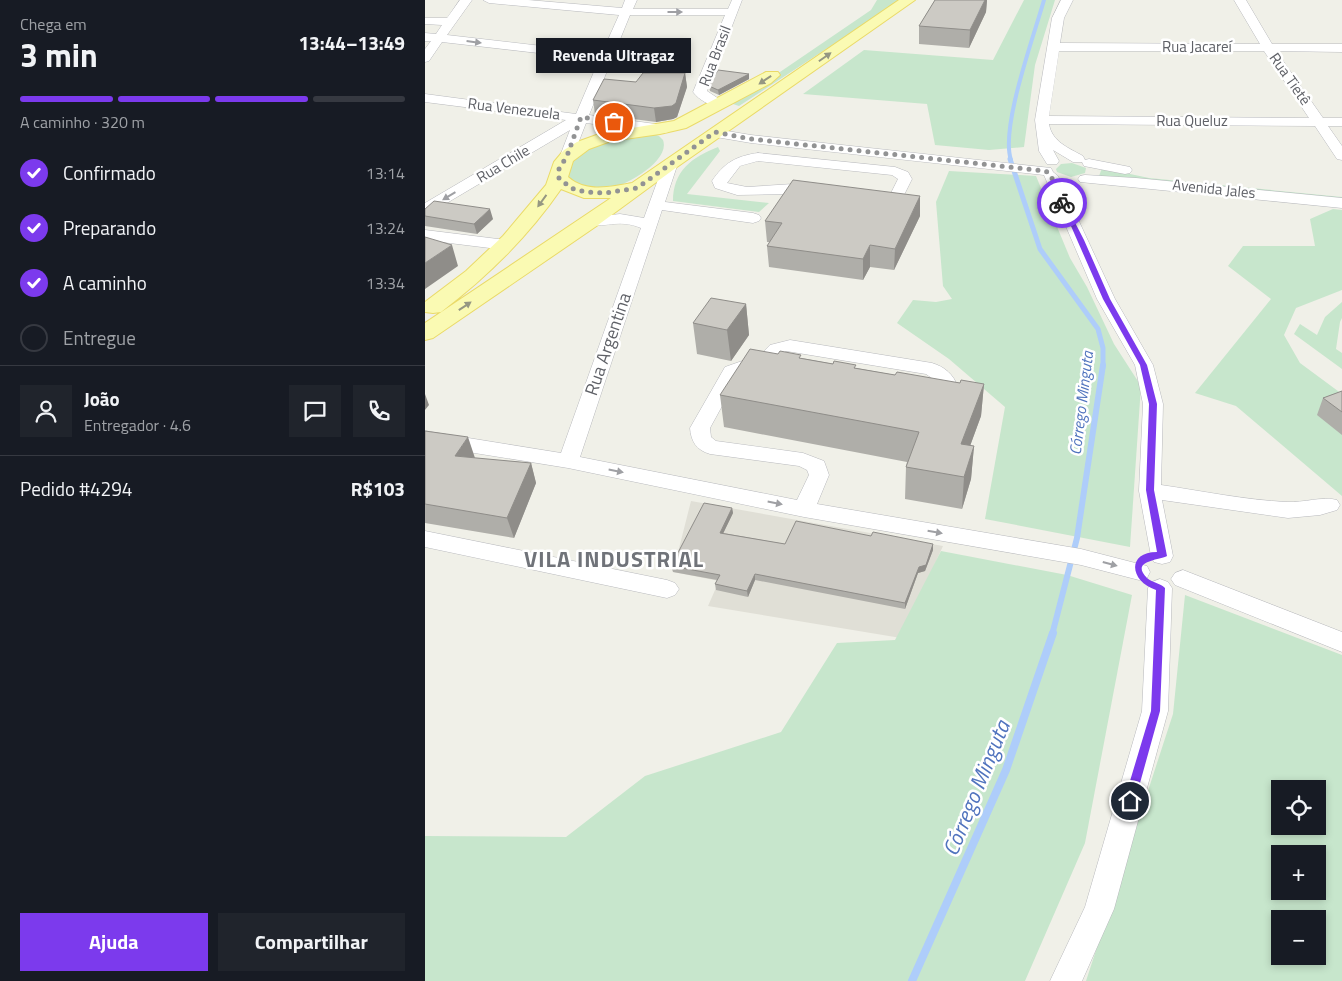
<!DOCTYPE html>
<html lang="pt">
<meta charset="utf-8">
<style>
:root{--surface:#171b24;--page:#20242c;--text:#f1f3f6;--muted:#9ea1a6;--line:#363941;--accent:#7c3aed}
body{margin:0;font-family:"Titillium Web",sans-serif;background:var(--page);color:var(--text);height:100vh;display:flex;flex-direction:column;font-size:19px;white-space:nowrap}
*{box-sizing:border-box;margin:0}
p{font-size:16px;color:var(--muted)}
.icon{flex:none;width:28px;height:28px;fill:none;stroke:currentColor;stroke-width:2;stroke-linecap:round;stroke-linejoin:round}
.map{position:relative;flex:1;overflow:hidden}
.details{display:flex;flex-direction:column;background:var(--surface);width:425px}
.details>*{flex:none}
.buttons{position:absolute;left:846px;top:780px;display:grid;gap:10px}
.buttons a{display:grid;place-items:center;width:55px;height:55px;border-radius:0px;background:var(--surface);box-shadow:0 2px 8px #0003;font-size:25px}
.pin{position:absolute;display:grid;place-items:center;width:42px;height:42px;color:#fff;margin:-21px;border:2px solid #fff;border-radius:50%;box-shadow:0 1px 5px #0007}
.courier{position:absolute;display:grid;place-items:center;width:50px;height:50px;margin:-25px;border:4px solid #7c3aed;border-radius:50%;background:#fff;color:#222;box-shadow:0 1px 6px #0007}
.bubble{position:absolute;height:35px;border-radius:0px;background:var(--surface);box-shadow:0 2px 8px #0003;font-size:16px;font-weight:700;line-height:35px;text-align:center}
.overview em{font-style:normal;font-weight:700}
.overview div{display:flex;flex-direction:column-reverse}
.overview{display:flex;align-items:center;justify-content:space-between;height:85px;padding:0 20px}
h1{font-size:32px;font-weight:700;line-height:38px}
.bar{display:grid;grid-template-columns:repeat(4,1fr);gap:8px 5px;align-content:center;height:60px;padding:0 20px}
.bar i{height:6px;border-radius:4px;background:var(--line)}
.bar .current{background:var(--accent)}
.bar p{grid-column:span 4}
.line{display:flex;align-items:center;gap:12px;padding:0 20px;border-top:1px solid var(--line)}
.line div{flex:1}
.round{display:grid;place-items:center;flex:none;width:52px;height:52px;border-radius:0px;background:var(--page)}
ol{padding:0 20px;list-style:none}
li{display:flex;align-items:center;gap:15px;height:55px}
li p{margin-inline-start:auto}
li .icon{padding:5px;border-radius:50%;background:var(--accent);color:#fff;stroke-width:4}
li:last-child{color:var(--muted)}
li i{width:28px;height:28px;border:2px solid var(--line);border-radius:50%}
.action{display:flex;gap:10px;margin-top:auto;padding:10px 20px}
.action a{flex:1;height:58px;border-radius:0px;background:var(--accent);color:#fff;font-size:20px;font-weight:700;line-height:58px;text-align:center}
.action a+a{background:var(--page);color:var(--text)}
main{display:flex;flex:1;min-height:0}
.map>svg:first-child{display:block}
.education{fill:#e0dfd6}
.green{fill:#c7e6cc;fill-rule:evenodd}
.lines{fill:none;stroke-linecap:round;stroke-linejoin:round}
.stream-far3{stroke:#aecdfa;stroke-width:4}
.stream-far2{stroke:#aecdfa;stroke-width:5}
.stream-far1{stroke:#aecdfa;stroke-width:6}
.stream{stroke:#aecdfa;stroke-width:8}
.minor-casing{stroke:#b8b9bd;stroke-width:1}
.major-casing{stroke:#eada68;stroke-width:2}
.minor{fill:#fff;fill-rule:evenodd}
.major{fill:#fafab3;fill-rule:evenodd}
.wall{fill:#afaea9}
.shaded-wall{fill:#8f8d89}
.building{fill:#cccac4;stroke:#8f8d89}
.oneway{fill:#9fa0a4}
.oneway2{fill:#959782}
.route{fill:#7c3aed}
.done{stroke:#929394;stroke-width:5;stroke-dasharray:0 9}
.labels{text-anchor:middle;stroke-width:5;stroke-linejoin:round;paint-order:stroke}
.far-street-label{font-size:15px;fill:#5f6167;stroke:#fff}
.far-water-label{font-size:16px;font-style:italic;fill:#5174be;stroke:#fff}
.street-label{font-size:18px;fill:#5f6167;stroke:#fff}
.district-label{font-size:22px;font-weight:bold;letter-spacing:1px;fill:#707379;stroke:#fff}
.near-water-label{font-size:22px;font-style:italic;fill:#5174be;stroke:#fff}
</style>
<main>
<section class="details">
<div class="overview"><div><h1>3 min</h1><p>Chega em</p></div><em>13:44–13:49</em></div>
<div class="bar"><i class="current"></i><i class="current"></i><i class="current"></i><i></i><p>A caminho · 320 m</p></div>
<ol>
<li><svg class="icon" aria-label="check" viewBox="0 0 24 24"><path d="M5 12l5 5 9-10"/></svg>Confirmado<p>13:14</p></li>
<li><svg class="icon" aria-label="check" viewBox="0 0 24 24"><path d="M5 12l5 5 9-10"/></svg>Preparando<p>13:24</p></li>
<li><svg class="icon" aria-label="check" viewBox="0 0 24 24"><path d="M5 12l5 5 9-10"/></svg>A caminho<p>13:34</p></li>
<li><i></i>Entregue</li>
</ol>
<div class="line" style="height:90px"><a class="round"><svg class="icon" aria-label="person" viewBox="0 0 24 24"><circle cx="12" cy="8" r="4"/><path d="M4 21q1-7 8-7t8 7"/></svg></a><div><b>João</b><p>Entregador · 4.6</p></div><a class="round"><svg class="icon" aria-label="chat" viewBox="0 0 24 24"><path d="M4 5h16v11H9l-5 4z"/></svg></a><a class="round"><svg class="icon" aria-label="phone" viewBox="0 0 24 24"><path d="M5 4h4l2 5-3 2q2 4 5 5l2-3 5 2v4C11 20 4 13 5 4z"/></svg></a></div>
<div class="line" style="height:65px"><div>Pedido #4294</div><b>R$103</b></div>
<div class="action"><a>Ajuda</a><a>Compartilhar</a></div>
</section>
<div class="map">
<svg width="917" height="981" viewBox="0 0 917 981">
<rect width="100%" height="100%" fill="#f0f0e8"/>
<path class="education" d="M266,501L518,546L476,638L283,606L294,581L248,572Z"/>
<path class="green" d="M452,0H476L314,106L308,104L446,10Z
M599,0H630L610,65L599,147L564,150L510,145L502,104L378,94L439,50L568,60Z
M225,133L234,136L238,140C246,161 199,187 182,189C168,191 157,187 144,184L137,167L171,142Z
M293,147L295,151L262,194L344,203L334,212L248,201C248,171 267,157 293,147Z
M647,163L661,168L660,173L646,177L632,172L631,169L636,164Z
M677,168L724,178L917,197V201L674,176Z
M524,171L611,176L645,258L662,287L689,344L716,386L705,547L560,519L580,407L524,359L472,323L488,300L511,302L527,299L518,286L511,202Z
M908,209L917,210V290L871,308L859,335L875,363L917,394V496L811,406L770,393L846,299L803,266L818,246H890L885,219Z
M917,302V318L915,322L911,349L917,353V369L869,334L875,324L892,335L900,317Z
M516,551L642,575L707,595L660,843L600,981H0V836L141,837L220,776L356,732L412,643L470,640Z
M760,595L917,655V981H661L748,714ZM855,789H892V826H855ZM855,854H892V891H855ZM855,919H892V956H855Z"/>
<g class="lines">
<path class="stream-far3" d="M586,160C575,128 609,36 619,0"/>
<path class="stream-far2" d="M585,159L615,249L673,329L678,348V367"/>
<path class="stream-far1" d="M627,635L652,538L678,365"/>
<path class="stream" d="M487,981L581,770L628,633"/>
<g class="minor-casing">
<path id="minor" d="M35,0H47L22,35L177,53L194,15L64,3L58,0H103L197,8L200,0H212L208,9H303L307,0H317L282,91L300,103L293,107C284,105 274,100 268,92L300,15H205L164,115L238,125L245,129L243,132L238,133L161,123L147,159H137L135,156L145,130L5,213L0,215V203L141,120L0,102V94L151,114L174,60L17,42L4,61L0,62V49L6,41H0V33L11,34L17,25L0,24V18H22Z
M636,0H648L639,18L635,43L835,44L809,0H821L847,44H917V52L851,51L898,118H917V126H903L917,146V160L912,159L890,126L624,124C627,142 644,148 658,156L660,160L664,159L700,166L705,167L707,170L705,173L700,174L664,167L659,166L657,162H648L628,150L634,161L632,164H622L614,151L610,120L627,18ZM634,51H839L884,118L624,116Z
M290,129L326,135L626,168L628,172L633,176L690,299L728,365L738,404L736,485C777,491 820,500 862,502C878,503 898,496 912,500L915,505L912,510L895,515L863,518L737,500L748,556L745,562L737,564L729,562L726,556L714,491L718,404L710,365L672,299L619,175L326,143L285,136L283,133Z
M333,153L470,167L483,172L487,179L477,199L457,205L368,194L312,195L290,188L287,181C299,163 311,156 333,153ZM333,161L467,175L473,179L466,193L457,195L368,184L322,187L302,183L315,166Z
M246,159L251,160L253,163L240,202L328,213L334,215L336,218L334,221L328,223L237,210L155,457L372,500L384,475L382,470L374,466L285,454C271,450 266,441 265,428L300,367L317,361L331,360L345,345L365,340L507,363C520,367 528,374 533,387C525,398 509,401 496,398L493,394L496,390L513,385L511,381L501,374L361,351L352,358L347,369L314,375L285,428L286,437L291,441L378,453L399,461L404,475L392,504L656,549L722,566L725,572L722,578L714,580L656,565L379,517L143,468L0,445V431L136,453L216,228C193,218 179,229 160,224L158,221L160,218L195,214L219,218L239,163L241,160Z
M660,175L711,178L917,198V208L655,182L653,179L655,176Z
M0,230L81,240L87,242L89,245L87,248L81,250L0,240Z
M0,531L242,580L250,583L254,589L250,595L242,598L0,547Z
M758,570L917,632V652L750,585L746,579L750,573Z
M735,579L743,582L747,588L743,711L689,909L657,981H625L660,907L717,711L723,588L727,582Z"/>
</g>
<g class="major-casing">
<path id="major" d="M474,0H490L252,167L173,225L8,338L0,340V323L186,198H159L136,189C103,237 62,277 16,312L8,313L0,312V302L41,271L78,236L121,185L129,162L139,150L152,142L177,133L249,121L341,72H353L355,75L346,83L261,128L235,134L186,141L164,149L148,161L143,177C161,193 185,187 207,183Z"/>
</g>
<use href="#minor" class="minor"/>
<use href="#major" class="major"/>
</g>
<path class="wall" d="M510,0H562L561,12L544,48L494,44V26Z
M260,73L262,87L252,117L248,119L231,122L170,114L168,100L211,82Z
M324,74V79L294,95L285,91L284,86Z
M0,209L68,219L52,234L0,226Z
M495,216L469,270L445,267L438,280L344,267L342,246L345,242H342L340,221Z
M321,304L324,335L306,361L272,354L268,323Z
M376,358L470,375L535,383L559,384L556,416L545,446H549L546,479L537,509L480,499L481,467L482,462L299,427L295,395Z
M917,391V435L892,415L898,398Z
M0,431L49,458L106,463L111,483L89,538L0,523Z
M307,508L308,513L298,533L360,544L508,550L500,571L493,573L480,609L330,580L323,597L291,590L290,584L292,580L248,572L246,566Z"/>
<path class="shaded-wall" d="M560,0H562L561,12L544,48L545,30Z
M260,73L262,87L252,117L248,119L231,122L229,108Z
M324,74V79L294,95L293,90Z
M495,196V216L469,270L470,249Z
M65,209L68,219L52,234L49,224Z
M27,245L33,266L0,289V263Z
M445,245V267L438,280V259Z
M321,304L324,335L306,361L302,330Z
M559,384L556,416L534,476L536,444Z
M0,394L4,405L0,410Z
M43,437L50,458L30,456Z
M549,446L546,479L537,509L539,477Z
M106,463L111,483L89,538L82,518Z
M307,508L308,513L296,538L295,533Z
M508,544V550L500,571L493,573L480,609V603L494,567Z
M330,574V580L323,597L322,591Z"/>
<path class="building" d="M510,0H560L545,30L494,26Z
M293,70L324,74L293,90L284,86Z
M218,73H260L251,103L247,106L229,108L168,100L179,79L211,82Z
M368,180L495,196L470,249L445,245L438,259L342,246L357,223L340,221Z
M9,201L65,209L49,224L0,216V209Z
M0,237L27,245L0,263Z
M286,298L321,304L302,330L268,323Z
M325,349L353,354L355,351L376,355L374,358L408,364L409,361L431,365L429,368L470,375L472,372L535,383L536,380L559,384L536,444L549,446L539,477L481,467L494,432L295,395Z
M917,391V412L898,398Z
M0,431L43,437L30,456L106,463L82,518L0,504Z
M279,503L307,508L295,533L360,544L371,521L446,536L448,532L508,544L501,565L494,567L480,603L330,574L322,591L290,584L295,575L246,566Z"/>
<defs><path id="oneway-solid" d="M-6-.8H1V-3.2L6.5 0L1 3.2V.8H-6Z" transform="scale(1.25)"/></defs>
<g class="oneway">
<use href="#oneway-solid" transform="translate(250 12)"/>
<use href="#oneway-solid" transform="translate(49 42) rotate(7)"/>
<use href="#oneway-solid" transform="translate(24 196) rotate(149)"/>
<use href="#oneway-solid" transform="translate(191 471) rotate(11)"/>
<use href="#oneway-solid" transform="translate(350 503) rotate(11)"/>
<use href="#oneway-solid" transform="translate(510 532) rotate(10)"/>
<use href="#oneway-solid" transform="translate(685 564) rotate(15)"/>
</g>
<g class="oneway2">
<use href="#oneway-solid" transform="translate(400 57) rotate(-35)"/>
<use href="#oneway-solid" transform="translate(340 80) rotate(146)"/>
<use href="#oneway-solid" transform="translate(117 201) rotate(126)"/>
<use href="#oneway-solid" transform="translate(40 306) rotate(-34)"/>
</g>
<path class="route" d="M635,201L640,203L659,240L685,299L722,365L732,404L729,490L742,556C737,560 704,560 722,578C728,583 735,583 740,588L735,711L710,801L705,806L699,801L726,711L731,590C705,582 701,552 732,552L721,490L724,404L715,365L678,299Z"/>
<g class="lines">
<path class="done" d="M189,122L156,117L142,156L134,169V178L146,188L160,192L180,193L212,188L290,132L326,139L621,171L626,176L637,203"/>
</g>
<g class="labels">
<g class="far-street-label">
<text x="772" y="52">Rua Jacareí</text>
<text transform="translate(290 56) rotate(-69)" y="5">Rua Brasil</text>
<text transform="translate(865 79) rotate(55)" y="5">Rua Tietê</text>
<text transform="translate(89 109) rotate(7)" y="5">Rua Venezuela</text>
<text x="767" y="126">Rua Queluz</text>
<text transform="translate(78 164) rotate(-31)" y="5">Rua Chile</text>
<text transform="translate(789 189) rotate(6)" y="5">Avenida Jales</text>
</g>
<g class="far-water-label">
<text transform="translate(656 403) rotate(-83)" y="6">Córrego Minguta</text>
</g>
<g class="street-label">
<text transform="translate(183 344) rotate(-71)" y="6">Rua Argentina</text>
</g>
<g class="district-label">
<text x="189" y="567">VILA INDUSTRIAL</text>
</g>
<g class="near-water-label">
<text transform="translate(551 788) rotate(-68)" y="8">Córrego Minguta</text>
</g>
</g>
</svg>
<div class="buttons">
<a><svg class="icon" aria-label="locate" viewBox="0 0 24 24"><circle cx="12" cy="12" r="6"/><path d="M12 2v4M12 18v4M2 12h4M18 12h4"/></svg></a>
<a>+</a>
<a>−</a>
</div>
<div class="pin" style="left:189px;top:122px;background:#ea580c"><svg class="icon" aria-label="bag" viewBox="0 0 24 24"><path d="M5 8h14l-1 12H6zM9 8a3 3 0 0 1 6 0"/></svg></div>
<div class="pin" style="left:705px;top:801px;background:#1f2937"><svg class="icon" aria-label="home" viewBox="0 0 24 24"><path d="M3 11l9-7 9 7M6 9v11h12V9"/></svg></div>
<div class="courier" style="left:637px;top:203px"><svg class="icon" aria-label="bike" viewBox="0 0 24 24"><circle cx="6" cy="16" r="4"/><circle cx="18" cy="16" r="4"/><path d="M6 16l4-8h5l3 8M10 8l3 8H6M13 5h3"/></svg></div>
<div class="bubble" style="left:111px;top:38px;width:155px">Revenda Ultragaz</div>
</div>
</main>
